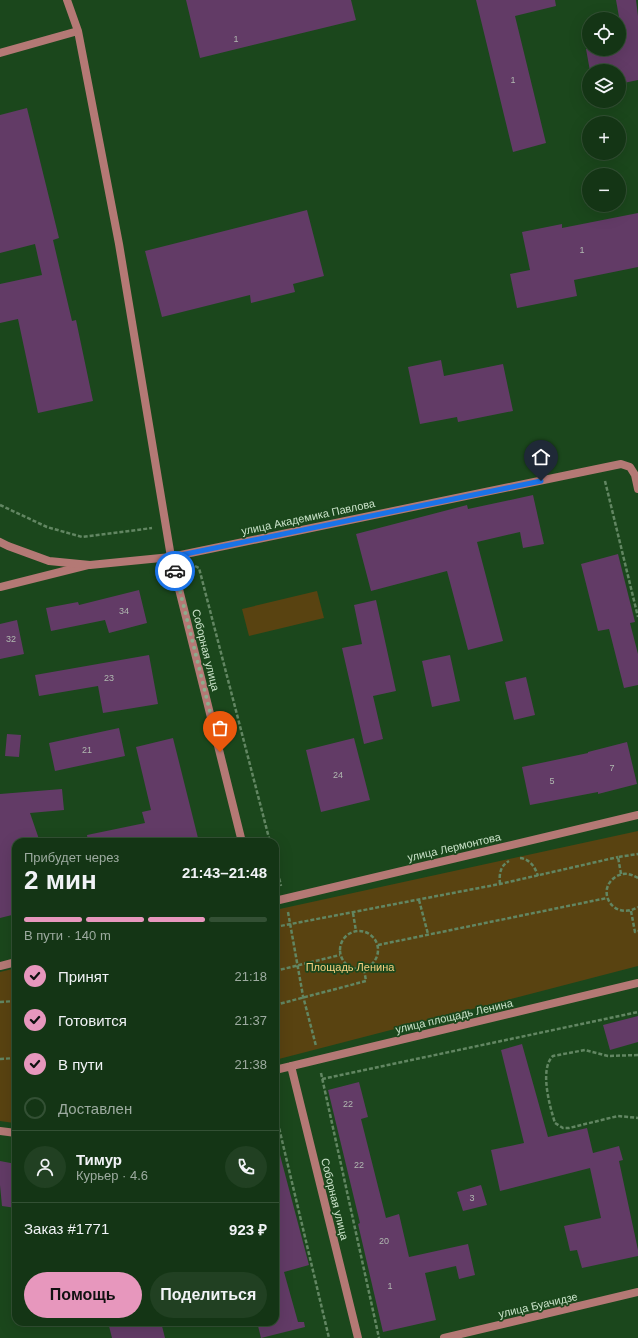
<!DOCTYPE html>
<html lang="ru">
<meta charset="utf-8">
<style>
:root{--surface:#143515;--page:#214022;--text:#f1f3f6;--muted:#9daba0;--line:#335034;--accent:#e797bd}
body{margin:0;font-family:Helvetica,sans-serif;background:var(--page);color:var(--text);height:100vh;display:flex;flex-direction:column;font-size:15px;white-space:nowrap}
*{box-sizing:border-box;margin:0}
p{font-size:13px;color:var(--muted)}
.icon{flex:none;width:22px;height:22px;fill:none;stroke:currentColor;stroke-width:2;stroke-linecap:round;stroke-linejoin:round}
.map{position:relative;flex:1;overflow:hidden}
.side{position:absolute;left:12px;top:838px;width:267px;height:488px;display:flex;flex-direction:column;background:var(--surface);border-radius:12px;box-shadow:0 4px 16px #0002,0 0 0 1px var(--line)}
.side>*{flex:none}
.buttons{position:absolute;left:582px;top:12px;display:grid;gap:8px}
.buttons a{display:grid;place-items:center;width:44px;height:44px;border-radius:50%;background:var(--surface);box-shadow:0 4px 16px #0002,0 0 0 1px var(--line);font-size:20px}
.pin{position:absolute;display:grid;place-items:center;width:34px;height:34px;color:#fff;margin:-41px -17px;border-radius:50% 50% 50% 0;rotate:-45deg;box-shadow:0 0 4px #0007}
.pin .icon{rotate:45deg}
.courier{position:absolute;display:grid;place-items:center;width:40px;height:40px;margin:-20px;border:3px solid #1a73e8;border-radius:50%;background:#fff;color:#222;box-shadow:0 1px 5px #0007}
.head em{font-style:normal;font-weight:700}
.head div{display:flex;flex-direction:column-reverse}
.head{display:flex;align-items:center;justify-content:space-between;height:68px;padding:0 12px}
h1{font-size:26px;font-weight:700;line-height:30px}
.bar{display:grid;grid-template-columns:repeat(4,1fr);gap:6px 4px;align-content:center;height:48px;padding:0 12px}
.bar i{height:5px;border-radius:3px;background:var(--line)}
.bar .selected{background:var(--accent)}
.bar p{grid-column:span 4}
.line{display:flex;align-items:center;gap:10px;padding:0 12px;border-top:1px solid var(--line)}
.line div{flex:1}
.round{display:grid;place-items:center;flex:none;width:42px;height:42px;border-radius:21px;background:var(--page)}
ol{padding:0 12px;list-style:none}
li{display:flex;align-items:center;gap:12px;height:44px}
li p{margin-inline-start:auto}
li .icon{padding:4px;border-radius:50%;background:var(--accent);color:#111;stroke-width:4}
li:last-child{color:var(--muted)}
li i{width:22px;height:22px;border:2px solid var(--line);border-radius:50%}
.action{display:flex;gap:8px;margin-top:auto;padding:8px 12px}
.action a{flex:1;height:46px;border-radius:24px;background:var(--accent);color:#111;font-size:16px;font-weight:700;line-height:46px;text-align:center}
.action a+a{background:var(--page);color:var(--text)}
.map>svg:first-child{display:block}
.green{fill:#594311}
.building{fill:#623b66}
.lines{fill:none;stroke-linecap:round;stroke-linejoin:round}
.path{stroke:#628662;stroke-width:2.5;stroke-dasharray:4 2;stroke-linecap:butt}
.service{stroke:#b47975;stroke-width:8}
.minor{stroke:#b47975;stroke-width:8}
.tertiary{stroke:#b47975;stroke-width:8}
.done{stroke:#8dac8c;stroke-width:4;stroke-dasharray:0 7.2}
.route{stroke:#1a73e8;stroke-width:5}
.labels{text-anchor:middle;stroke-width:3.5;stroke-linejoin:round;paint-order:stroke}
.number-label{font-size:9px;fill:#b0b8b0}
.street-label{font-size:11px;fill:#cae2c9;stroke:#1b471c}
.park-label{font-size:11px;fill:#f8d080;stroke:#1b471c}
</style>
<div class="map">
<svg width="638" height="1338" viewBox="0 0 638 1338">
<rect width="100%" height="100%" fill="#1b471c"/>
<path class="green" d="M317,591L324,618L249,636L242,609Z
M638,831V966L275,1060V910Z
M16,968V1123H14L0,1121V972Z"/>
<path class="building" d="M186,0H351L356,20L200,58Z
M476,0H555L556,6L515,16L546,143L513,152Z
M616,0H636L638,16V80L619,84V71H590L586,49H619V35L622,34Z
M27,108L59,238L53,240L72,321L76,320L93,401L38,413L18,319L0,323V284L42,275L35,244L0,253V115Z
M307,210L324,276L293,284L295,292L251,303L250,295L162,317L145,251Z
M638,213V267L574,280L577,296L517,308L510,274L530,270L522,232L562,224V228Z
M441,360L444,376L503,364L513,411L458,422L457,417L420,424L408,367Z
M533,495L544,544L523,548L520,532L477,542L503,641L468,650L447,571L371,591L356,534L467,505L468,509Z
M618,554L635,622L630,623L638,654V685L624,688L609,629L598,631L581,564Z
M139,590L147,623L109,633L105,620L51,631L46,608L78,602L79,605Z
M376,600L396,691L373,696L383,739L364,744L342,648L362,644L354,605Z
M17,620L24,654L0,659V624Z
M149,655L158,704L103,713L98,686L39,696L35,675Z
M450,655L460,701L432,707L422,661Z
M526,677L535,715L514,720L505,682Z
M119,728L125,756L55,771L49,743Z
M7,734L21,735L19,757L5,756Z
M173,738L199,842H88L87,835L145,823L142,812L151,810L136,747Z
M354,738L370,800L321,812L306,750Z
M627,742L637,784L598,794V792L530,805L522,767L588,753V752Z
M62,789L64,810L30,813L40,842H16V914L0,918V794Z
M638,1016V1042L610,1050L603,1025Z
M522,1044L548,1137L587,1128L593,1153L619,1146L623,1160L619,1161L638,1250V1256L582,1268L577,1250L570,1251L564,1226L601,1218L590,1168L500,1191L491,1150L524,1143L501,1050Z
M359,1082L368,1117L361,1119L386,1218L399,1214L409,1257L468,1244L475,1275L459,1279L456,1266L425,1273L436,1320L383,1332L358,1224L360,1223L328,1090Z
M280,1155L309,1265L284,1272L298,1322H304L305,1327L261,1338L257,1322H275V1156Z
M0,1161L16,1164V1208L2,1206L0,1185Z
M481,1185L487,1205L463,1211L457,1192Z
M108,1322H161L165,1338H112Z"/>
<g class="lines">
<path class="path" d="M605,481L638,617
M0,505L47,527L82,537L152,528
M195,566L199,568L270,842
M520,858C530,859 535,867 538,876
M275,861L281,886
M621,874L618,857L638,854
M638,878C631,874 625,872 617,876C594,889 613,922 638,907
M500,884C499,874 500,866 509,861
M419,900L428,934
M631,911L635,932L638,931
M288,912L303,996L316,1046
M353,913L356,931
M275,927L500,884L618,857
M340 950a19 19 0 1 1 38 0a19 19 0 1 1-38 0Z
M378,945L607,898
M275,971L340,955
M0,1002L16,1001
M275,1005L366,981L364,969
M638,1055L608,1056L585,1050L553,1056C539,1069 550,1107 555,1123L563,1128H569L618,1116L638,1118
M0,1059L16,1058
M321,1073L379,1338
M322,1079L638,1012
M275,1111L329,1338"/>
<path class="service" d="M78,31L119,244L171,557
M0,53L78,31L67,0
M0,587L88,565
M0,966L16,962"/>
<path class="minor" d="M171,557L242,842
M275,901L638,815
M291,1066L358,1338
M275,1070L638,983
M0,1131L16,1133
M444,1338L638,1292"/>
<path class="tertiary" d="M0,542L8,546L49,561L90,565L171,557L621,464L630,467L635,475L638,489"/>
</g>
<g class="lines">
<path class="done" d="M175,571L220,752"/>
<path class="route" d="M175,571L171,557L541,481"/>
</g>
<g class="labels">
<g class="number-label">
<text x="236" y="42">1</text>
<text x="513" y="83">1</text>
<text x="582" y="253">1</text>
<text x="124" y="614">34</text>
<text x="11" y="642">32</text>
<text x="109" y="681">23</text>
<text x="87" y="753">21</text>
<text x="612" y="771">7</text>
<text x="338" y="778">24</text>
<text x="552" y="784">5</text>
<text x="348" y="1107">22</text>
<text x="359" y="1168">22</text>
<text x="472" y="1201">3</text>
<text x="384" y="1244">20</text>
<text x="390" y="1289">1</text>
</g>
<g class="street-label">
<text transform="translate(308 517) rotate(-12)" y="4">улица Академика Павлова</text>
<text transform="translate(206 650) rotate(76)" y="4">Соборная улица</text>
<text transform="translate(454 847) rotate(-13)" y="4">улица Лермонтова</text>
<text transform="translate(454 1016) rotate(-13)" y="4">улица площадь Ленина</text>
<text transform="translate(335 1199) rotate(76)" y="4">Соборная улица</text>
<text transform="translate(538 1305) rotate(-13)" y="4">улица Буачидзе</text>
</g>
<g class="park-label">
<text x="350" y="971">Площадь Ленина</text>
</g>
</g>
</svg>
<div class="buttons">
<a><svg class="icon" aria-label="locate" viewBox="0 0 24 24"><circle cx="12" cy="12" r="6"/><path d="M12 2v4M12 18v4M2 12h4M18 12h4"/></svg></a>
<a><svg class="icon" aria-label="layers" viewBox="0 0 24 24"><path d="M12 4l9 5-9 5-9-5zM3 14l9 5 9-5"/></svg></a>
<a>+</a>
<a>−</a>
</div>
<div class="pin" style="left:220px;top:752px;background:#ea580c"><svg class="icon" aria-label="bag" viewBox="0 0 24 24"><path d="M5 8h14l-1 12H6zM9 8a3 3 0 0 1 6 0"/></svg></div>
<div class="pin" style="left:541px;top:481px;background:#1f2937"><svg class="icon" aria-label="home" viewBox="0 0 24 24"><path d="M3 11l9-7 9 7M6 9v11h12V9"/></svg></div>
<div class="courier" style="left:175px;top:571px"><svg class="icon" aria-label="car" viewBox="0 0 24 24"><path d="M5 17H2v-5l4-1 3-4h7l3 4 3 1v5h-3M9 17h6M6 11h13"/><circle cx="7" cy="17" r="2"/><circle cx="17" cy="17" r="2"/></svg></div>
<section class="side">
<div class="head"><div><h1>2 мин</h1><p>Прибудет через</p></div><em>21:43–21:48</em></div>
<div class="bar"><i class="selected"></i><i class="selected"></i><i class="selected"></i><i></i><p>В пути · 140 m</p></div>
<ol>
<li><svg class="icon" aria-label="check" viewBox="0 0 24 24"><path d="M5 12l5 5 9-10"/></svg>Принят<p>21:18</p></li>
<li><svg class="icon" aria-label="check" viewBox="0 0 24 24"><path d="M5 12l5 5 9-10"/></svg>Готовится<p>21:37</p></li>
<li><svg class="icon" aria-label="check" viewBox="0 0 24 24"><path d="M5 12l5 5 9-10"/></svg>В пути<p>21:38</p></li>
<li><i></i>Доставлен</li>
</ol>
<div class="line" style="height:72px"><a class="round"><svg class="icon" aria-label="person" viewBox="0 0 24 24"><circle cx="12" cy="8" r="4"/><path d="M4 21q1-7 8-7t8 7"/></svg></a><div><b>Тимур</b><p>Курьер · 4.6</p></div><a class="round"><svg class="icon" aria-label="phone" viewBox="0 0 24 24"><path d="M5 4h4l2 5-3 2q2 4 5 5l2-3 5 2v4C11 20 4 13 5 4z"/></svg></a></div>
<div class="line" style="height:52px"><div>Заказ #1771</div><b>923 ₽</b></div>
<div class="action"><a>Помощь</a><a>Поделиться</a></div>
</section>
</div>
